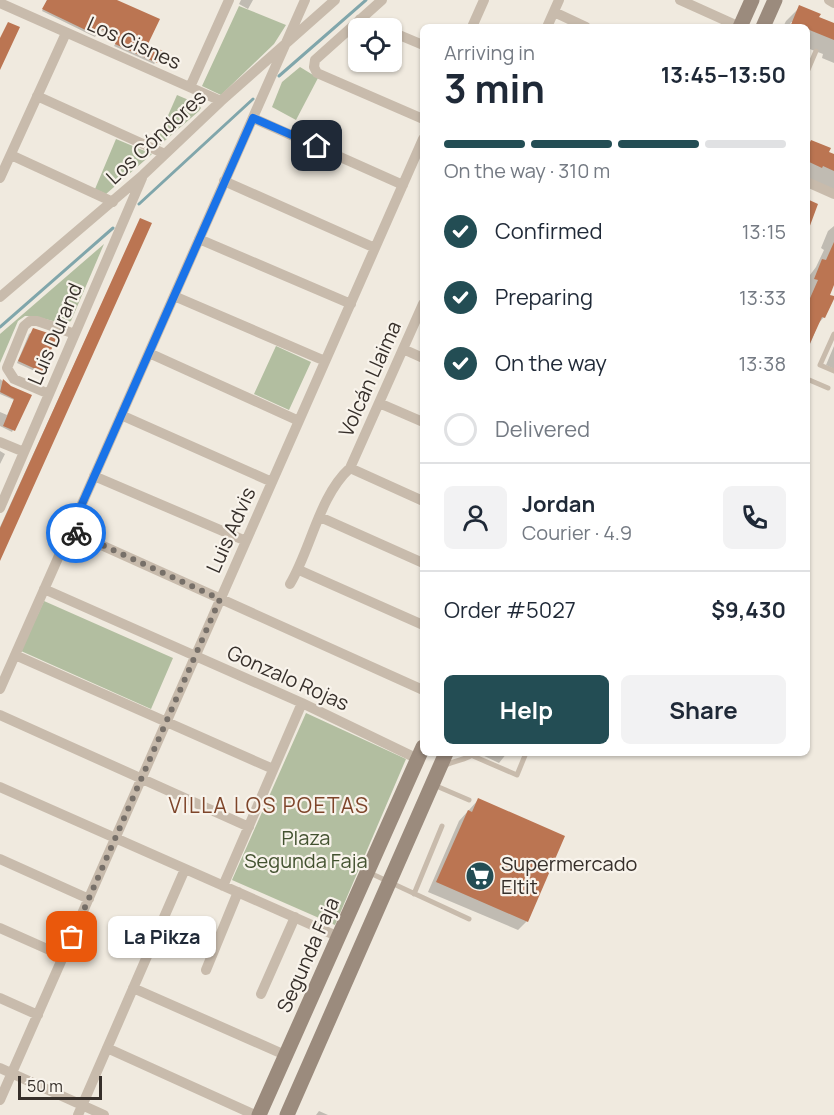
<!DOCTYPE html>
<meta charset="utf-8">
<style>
:root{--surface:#fff;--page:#f2f2f3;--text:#1f2937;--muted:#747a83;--line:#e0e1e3;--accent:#234d54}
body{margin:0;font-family:Manrope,sans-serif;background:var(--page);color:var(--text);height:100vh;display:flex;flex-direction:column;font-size:22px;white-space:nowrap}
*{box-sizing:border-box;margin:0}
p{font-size:20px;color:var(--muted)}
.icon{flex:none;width:33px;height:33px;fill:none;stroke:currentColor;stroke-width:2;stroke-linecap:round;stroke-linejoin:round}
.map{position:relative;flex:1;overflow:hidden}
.side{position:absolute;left:420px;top:24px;width:390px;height:732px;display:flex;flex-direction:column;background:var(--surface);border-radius:9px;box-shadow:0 2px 4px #0004}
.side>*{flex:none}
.buttons{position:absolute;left:348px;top:18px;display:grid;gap:12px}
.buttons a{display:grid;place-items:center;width:54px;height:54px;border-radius:9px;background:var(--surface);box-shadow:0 2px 4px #0004;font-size:30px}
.scale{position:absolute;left:18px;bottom:15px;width:84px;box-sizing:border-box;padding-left:6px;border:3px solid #362f2a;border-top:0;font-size:16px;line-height:21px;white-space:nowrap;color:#362f2a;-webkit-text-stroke:4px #f8f3eb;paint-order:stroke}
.pin{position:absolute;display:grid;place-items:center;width:51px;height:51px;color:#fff;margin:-26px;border-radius:12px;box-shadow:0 3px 9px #0006}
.courier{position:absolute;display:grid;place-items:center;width:60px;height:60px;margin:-30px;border:4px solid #1a73e8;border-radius:50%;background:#fff;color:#222;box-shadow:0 2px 8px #0007}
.bubble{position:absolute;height:42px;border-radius:9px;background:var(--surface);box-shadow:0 2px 4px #0004;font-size:20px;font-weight:700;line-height:42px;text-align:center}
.overview em{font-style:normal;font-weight:700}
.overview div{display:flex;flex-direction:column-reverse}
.overview{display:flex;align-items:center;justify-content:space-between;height:102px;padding:0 24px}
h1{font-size:39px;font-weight:700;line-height:45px}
.bar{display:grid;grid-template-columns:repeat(4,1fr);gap:9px 6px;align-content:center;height:72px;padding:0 24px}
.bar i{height:8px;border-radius:4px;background:var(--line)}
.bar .active{background:var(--accent)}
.bar p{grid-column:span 4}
.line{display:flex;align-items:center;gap:15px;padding:0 24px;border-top:2px solid var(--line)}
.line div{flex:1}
.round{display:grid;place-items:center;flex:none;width:63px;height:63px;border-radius:9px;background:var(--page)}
ol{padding:0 24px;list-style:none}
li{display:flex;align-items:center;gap:18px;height:66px}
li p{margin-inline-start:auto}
li .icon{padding:6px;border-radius:50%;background:var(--accent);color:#fff;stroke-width:4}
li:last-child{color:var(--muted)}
li i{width:33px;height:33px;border:3px solid var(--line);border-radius:50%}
.action{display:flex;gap:12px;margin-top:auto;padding:12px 24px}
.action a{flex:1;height:69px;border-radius:9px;background:var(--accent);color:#fff;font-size:24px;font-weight:700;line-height:69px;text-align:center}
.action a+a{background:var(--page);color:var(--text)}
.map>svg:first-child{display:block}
.green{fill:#b2bea0}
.shadow{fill:#0003}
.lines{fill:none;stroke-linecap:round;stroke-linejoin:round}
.stream{stroke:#80a6ab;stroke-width:3}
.building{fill:#bb7552}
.lane{stroke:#c8bbac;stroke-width:5}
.street{stroke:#c8bbac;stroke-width:10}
.secondary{stroke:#9b8b7d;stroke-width:15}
.done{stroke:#777069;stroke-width:6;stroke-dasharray:0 10.8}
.route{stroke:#1a73e8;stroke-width:8}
.labels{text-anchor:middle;stroke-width:4.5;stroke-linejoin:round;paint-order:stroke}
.street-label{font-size:20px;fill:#362f2a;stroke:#f8f3eb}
.park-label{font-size:20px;fill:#435230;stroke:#f8f3eb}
.poi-label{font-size:20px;fill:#362f2a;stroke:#f8f3eb;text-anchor:start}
.neighbourhood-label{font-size:21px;letter-spacing:1.5px;fill:#7e452a;stroke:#f8f3eb}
</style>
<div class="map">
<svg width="834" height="1115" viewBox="0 0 834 1115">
<rect width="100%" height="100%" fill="#f0eadf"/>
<path class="green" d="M239,6L286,25L274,44L221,95L202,86Z
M300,67L318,78L296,120L272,107L282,82Z
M177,95L198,104L201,108L199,111L160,145L156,143Z
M116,139L152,154L106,194L95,189Z
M104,244L71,321L64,324L34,316H25L18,321L0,363V334Z
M276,346L311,362L289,410L254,394Z
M44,601L173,658L151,709L21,651Z
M306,713L406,759L335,925L232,880Z"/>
<path class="shadow" d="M47,0H116L156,62L154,64L114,46L118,39L99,30L95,37L42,11Z
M241,0H253L248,9L239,4Z
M800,7L817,18L834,25V63L822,58L823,54L807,48V27H792L794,22H791L789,27H783L786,21Z
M811,141L834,156V194L807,180V146Z
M140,220L0,557V527Z
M834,226V282L828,295L824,317L818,324L807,352V279L816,267L824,250L821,248L828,231Z
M35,330L55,337L39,373L17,363L29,334Z
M834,346V369L826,365Z
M0,379L10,387L30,396L12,432L0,426V412L7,415L14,400L0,394Z
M0,451L5,454L0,464Z
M478,753H507L499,763Z
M478,800L527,921L518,930L428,892L459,821Z
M319,1111L328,1115H316Z"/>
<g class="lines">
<path class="stream" d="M279,76L366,0
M139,204L253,99
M0,327L113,228"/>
</g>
<path class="building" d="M47,0H117L160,19L148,44L163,51L157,63L115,44L118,37L101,29L98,36L42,9Z
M799,5L821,14L819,17L834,23V40L807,29V27H790Z
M8,22L20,27L0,70V38Z
M811,140L831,148L829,152L834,154V171L823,166L822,168L807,161V149Z
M807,199L818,204L808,231H807Z
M140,218L152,223L0,561V528Z
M834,242V285L830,295L834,296V299L825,318L822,317L807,350V305L818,280L814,279L822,259L826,260Z
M33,328L57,336L42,372L18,361Z
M3,379L11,386L32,395L15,431L3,426L14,399L0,392Z
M478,798L565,836L528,922L436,882L468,810L472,812Z"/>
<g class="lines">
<path class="lane" d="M807,72L816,51
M834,334L820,365L834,371
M807,379L828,388
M473,756L517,775L526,753
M446,765C455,760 467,760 475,753
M434,785L469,800
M370,873L469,919
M414,894L442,826"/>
<path class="street" d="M382,0L315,60L314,67L317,73L423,119
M680,0L740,27
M829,0L834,3
M0,3L221,101
M554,12L586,27
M360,19L382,28
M472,27L484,0
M547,27L559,0
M392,32L423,45
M190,87L229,0
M37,96L165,154
M253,118L403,185
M11,155L113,202
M0,178L66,33
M224,181L375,248
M807,182L834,194
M199,239L351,304
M174,296L325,361
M0,297L143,175L221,101L335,0
M403,349L423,358
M149,353L299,421
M49,394L14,379L7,368L24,326L30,321H37L75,334
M379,403L423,422
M121,415L272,482
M0,442L24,452
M350,468L423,501
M94,476L246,541
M0,508L142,178
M320,517L423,563
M70,531L423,690
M299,570L423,625
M290,584C311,549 319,496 350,468L423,304
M44,589L302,703L418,759
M15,655L273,769
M0,689L305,0
M0,715L249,827
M0,787L339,937
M0,859L89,899
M223,886L302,703
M0,928L63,956
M206,970L238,892
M133,988L285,1055
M261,994L295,917
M0,998L38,1015
M107,1048L255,1115
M0,1068L104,1115
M0,1100L423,139
M78,1115L185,869"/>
<path class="secondary" d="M740,27L752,0
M763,27L775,0
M259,1115L423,747
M287,1115L446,753"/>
</g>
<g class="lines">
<path class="done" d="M72,937L220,599L76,533"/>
<path class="route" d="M76,533L70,531L253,118L317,146"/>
</g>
<defs>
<g id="supermarket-disc" transform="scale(1.5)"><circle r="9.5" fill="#234d54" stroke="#f8f3eb"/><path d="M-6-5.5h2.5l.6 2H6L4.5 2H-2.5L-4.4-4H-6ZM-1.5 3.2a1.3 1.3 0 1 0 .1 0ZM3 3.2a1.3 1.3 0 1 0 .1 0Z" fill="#fff"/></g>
</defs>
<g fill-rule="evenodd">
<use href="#supermarket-disc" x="480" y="876"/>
</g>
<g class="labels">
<g class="street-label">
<text transform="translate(134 43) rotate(24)" y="7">Los Cisnes</text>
<text transform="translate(156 137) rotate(-43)" y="7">Los Cóndores</text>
<text transform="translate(55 334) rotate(-67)" y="7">Luis Durand</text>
<text transform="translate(370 379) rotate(-66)" y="7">Volcán Llaima</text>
<text transform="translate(231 530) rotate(-66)" y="7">Luis Advis</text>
<text transform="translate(288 678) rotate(24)" y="7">Gonzalo Rojas</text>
<text transform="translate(308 955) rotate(-66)" y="7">Segunda Faja</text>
</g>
<g class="park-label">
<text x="306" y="845">Plaza<tspan x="306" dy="23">Segunda Faja</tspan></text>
</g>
<g class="poi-label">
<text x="501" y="871">Supermercado<tspan x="501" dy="23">Eltit</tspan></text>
</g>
<g class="neighbourhood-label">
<text x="269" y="813">VILLA LOS POETAS</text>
</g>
</g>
</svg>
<div class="buttons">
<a><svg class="icon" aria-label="locate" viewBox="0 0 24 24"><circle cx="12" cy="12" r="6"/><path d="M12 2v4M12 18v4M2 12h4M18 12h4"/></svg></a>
</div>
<div class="scale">50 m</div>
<div class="pin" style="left:72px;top:937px;background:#ea580c"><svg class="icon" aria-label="bag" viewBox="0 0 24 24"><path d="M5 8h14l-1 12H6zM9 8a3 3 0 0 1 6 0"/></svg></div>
<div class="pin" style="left:317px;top:146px;background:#1f2937"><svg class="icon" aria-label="home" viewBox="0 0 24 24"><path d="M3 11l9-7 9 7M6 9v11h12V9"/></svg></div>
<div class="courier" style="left:76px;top:533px"><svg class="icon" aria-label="bike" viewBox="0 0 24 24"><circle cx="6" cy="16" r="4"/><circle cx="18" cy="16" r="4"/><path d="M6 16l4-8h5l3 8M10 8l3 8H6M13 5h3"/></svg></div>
<div class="bubble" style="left:108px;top:916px;width:108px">La Pikza</div>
<section class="side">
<div class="overview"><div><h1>3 min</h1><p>Arriving in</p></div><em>13:45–13:50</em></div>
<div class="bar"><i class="active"></i><i class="active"></i><i class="active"></i><i></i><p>On the way · 310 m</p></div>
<ol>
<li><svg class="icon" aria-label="check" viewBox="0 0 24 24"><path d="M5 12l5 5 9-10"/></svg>Confirmed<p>13:15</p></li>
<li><svg class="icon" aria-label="check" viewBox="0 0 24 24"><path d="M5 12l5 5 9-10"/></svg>Preparing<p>13:33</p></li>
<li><svg class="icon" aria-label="check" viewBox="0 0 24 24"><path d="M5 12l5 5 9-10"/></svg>On the way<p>13:38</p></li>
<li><i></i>Delivered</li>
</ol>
<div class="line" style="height:108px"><a class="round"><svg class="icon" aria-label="person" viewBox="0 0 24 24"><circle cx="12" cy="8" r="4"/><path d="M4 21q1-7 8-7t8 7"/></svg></a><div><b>Jordan</b><p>Courier · 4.9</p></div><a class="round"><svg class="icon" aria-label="phone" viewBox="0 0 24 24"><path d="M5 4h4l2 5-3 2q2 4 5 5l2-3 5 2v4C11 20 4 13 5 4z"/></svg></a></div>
<div class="line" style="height:78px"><div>Order #5027</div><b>$9,430</b></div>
<div class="action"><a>Help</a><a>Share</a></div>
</section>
</div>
